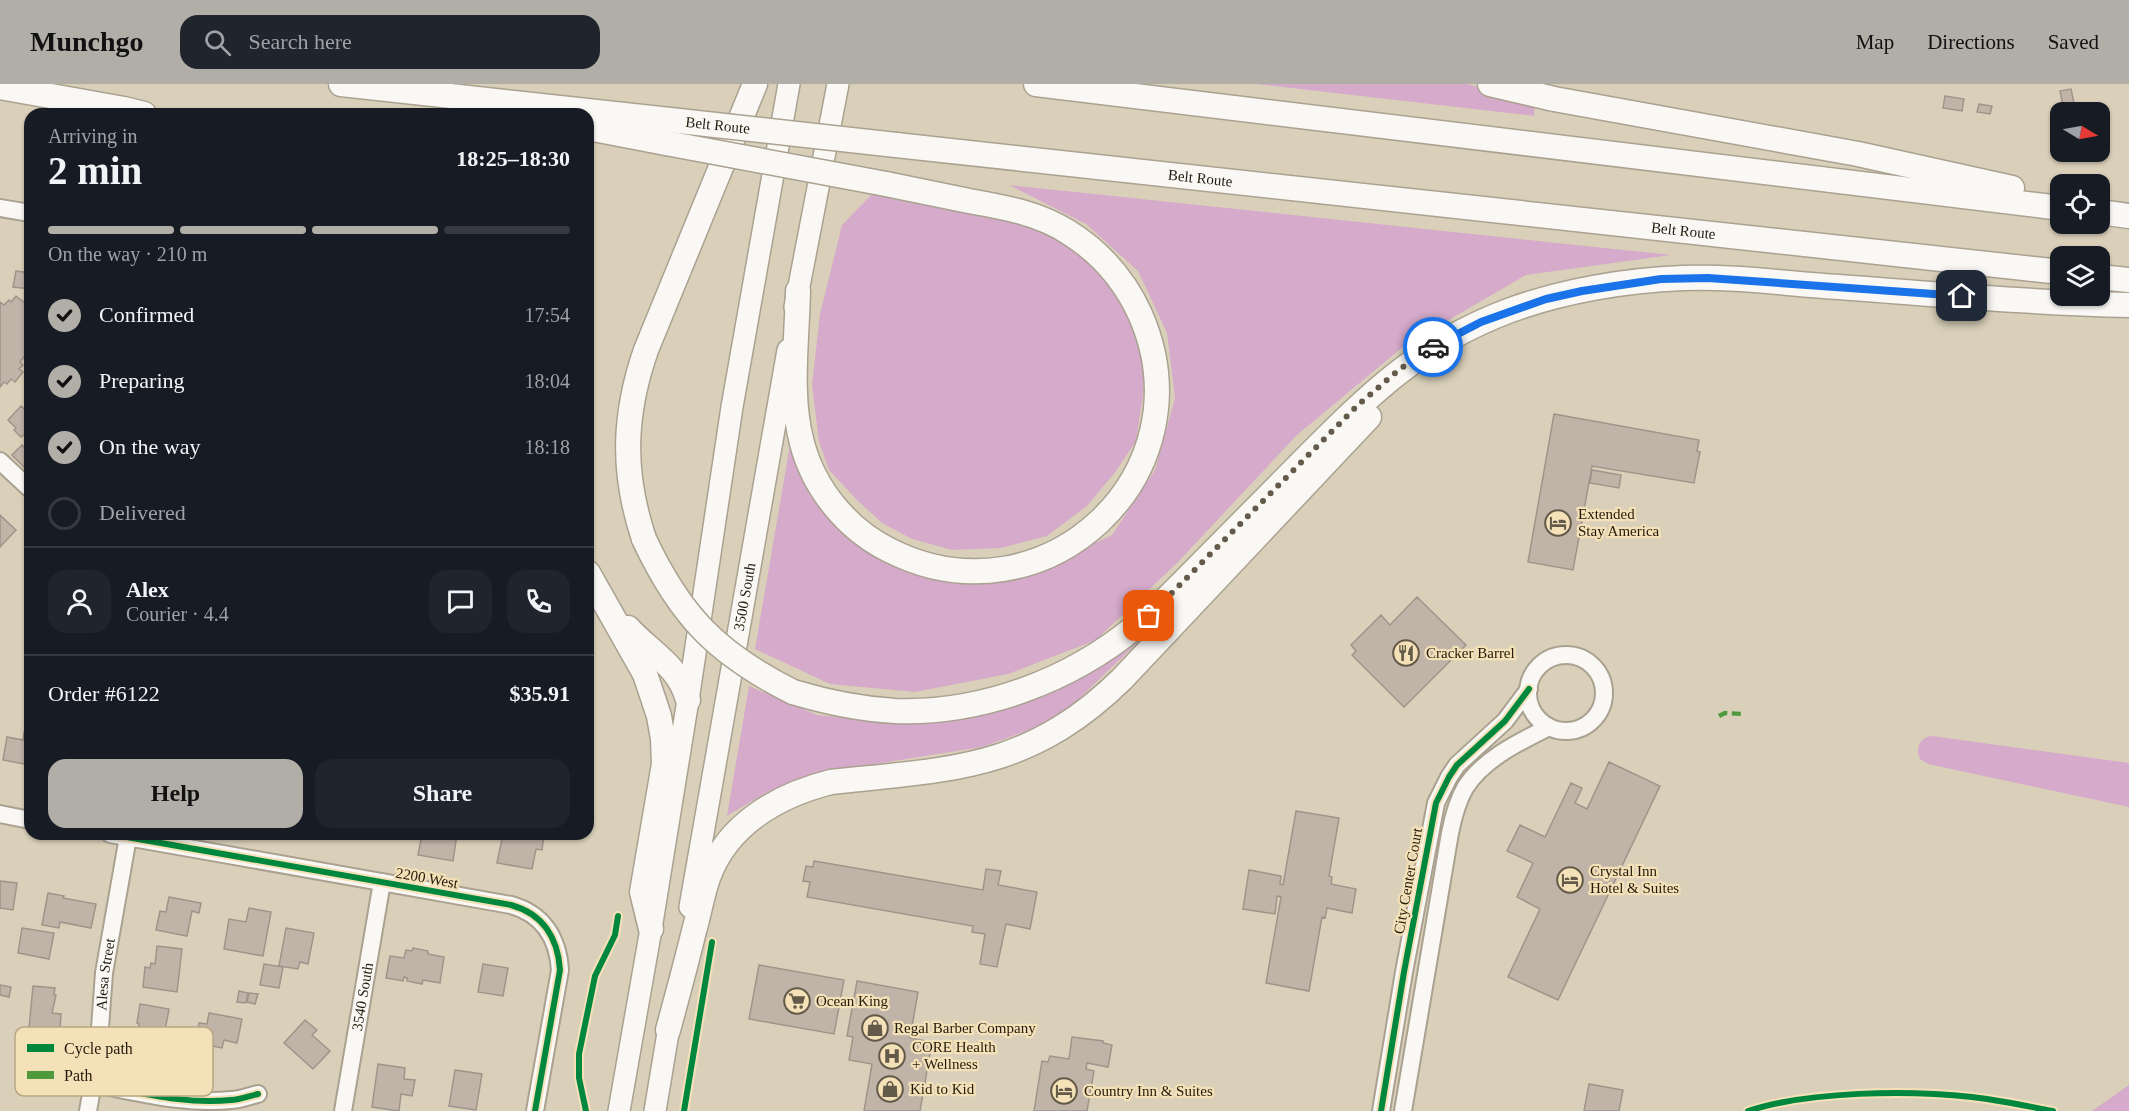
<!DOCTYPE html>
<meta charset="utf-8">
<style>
:root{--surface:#171b24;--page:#20242c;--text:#f1f3f6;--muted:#9ea1a6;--line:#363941;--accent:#b1aea8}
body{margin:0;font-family:"Times New Roman",serif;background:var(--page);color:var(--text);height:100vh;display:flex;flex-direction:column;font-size:22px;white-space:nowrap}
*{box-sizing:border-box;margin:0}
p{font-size:20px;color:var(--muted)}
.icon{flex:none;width:33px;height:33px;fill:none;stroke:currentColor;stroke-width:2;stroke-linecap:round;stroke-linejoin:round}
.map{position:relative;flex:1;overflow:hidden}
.side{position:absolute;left:24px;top:24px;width:570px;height:732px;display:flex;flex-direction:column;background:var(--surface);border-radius:18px;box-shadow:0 2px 4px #0004}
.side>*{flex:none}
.needle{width:39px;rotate:100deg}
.controls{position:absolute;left:2050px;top:18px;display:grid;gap:12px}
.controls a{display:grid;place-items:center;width:60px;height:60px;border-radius:12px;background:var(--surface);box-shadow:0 2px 4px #0004;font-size:30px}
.pin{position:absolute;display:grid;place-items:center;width:51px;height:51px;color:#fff;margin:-26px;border-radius:12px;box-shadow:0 3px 9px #0006}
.courier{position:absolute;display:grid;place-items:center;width:60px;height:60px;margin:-30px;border:4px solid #1a73e8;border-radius:50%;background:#fff;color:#222;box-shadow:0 2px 8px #0007}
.headline em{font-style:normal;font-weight:800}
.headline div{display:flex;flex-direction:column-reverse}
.headline{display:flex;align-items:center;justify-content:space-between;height:102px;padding:0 24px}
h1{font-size:39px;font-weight:800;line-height:45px}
.bar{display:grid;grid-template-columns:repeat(4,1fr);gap:9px 6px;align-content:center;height:72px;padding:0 24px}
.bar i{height:8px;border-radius:4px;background:var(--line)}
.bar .active{background:var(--accent)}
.bar p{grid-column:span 4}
.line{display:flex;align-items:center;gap:15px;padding:0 24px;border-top:2px solid var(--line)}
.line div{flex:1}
.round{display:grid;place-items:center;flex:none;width:63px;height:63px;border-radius:18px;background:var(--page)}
ol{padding:0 24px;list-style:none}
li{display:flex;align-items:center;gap:18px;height:66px}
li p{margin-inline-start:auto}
li .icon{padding:6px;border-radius:50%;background:var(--accent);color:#111;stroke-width:4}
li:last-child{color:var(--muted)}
li i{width:33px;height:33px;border:3px solid var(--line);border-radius:50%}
.primary-button{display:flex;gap:12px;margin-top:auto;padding:12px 24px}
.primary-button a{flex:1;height:69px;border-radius:18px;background:var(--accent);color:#111;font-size:24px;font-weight:800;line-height:69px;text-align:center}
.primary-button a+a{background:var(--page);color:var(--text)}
header{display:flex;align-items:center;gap:36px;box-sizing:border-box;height:84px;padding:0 30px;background:var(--accent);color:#111}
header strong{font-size:28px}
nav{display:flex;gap:33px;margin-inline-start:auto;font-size:21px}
.search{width:420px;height:54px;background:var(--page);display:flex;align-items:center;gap:15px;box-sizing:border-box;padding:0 21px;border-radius:18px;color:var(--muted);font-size:22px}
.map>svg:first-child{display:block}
.green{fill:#d5aaca}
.building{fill:#c0b3a8;stroke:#a0948a;stroke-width:1.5}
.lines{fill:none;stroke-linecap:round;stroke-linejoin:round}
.minor-casing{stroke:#aaa190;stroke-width:20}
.major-casing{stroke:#aaa190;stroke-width:24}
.highway-casing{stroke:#aaa190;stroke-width:27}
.minor{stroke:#f9f8f5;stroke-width:16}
.major{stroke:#f9f8f5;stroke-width:21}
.highway{stroke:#f9f8f5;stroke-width:24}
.highway-bridge-casing{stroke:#aaa190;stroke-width:27;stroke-linecap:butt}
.highway-bridge{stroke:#f9f8f5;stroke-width:24}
.quiet{stroke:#4d993b;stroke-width:4.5;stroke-dasharray:9 4.5;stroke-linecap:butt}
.cycleway-casing{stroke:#f5e1b8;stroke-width:10}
.cycleway{stroke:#00873e;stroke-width:6}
.done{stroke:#635a49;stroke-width:6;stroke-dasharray:0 10.8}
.route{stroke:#1a73e8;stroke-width:8}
.labels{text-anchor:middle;stroke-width:4.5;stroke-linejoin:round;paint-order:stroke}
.street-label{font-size:15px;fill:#231b0c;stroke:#f5e1b8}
.poi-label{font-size:15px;fill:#231b0c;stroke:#f5e1b8;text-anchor:start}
.key{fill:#f5e1b8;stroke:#b6a684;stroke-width:1.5}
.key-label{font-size:16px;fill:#231b0c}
</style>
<header>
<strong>Munchgo</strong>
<div class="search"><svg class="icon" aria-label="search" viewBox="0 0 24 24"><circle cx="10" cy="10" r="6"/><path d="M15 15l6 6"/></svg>Search here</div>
<nav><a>Map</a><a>Directions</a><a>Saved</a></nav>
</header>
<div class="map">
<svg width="2129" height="1027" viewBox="0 0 2129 1027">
<rect width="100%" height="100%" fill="#dad0ba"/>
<path class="green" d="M1256,0H1467L1535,21L1534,32Z
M1009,101L1671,171L1526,191L1404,262L1297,351L1178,478L1096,556L1008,590L915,608L830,600L755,565L790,361L833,438L897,483L967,498L1035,488L1112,451L1155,386L1175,314L1167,249L1138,187L1086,140Z
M875,107L1022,137L1084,166L1120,208L1144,282L1143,311L1136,357L1116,387L1087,422L1047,452L1001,464L952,466L912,455L882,439L857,416L829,386L819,358L812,301L820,230L842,141Z
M1165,532L1057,636L982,663L818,689L767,708L727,732L749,602L817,631L880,637L953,633Z
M1932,652L2129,679V723L1928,680L1920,675C1915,664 1920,653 1932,652Z
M2129,1001V1027H2092Z"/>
<path class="building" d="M2071,5L2075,24L2064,27L2060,7Z
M1945,12L1964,15L1962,27L1943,24Z
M1979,20L1992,22L1990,30L1977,28Z
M16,187L30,189V205L13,203Z
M16,212L30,223V266L20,278L23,281L19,285L23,288L15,298L11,295L7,300L4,298L0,303V218L4,221L9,216L11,218Z
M21,322L30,330V356L24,351L21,353L14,346L16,344L8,336Z
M1554,330L1699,356L1697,367L1700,368L1694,399L1592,382L1573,486L1528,478Z
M22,361L30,369V389L12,371Z
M1592,386L1621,391L1619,404L1590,399Z
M0,431L16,446L0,463Z
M1417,513L1466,561L1404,623L1352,571L1356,567L1351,561L1381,531L1390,541Z
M24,648L30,649V681L3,676L7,653L23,656Z
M1609,678L1660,702L1558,916L1508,893L1540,825L1517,813L1533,779L1507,767L1520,741L1545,753L1571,699L1582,704L1575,719L1587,725Z
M1296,727L1339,734L1329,792L1332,793L1331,800L1356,805L1352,829L1327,824L1325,834L1322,833L1309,907L1266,899L1281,813L1277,812L1275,830L1243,825L1249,786L1281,792L1280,800L1283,801Z
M422,750H457L453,777L418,771Z
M503,750H544L542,766L536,765L532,785L497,779Z
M814,777L983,806L986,785L1001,787L998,801L1037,808L1030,845L1006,840L997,883L980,880L985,850L972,848L973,842L807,813L810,798L803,797L806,782L813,783Z
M0,797L17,799L13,826L0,824Z
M48,809L64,812L63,814L96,820L91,844L60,838L59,844L42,841Z
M169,813L201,819L199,829L192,827L187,852L156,846L160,827L166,828Z
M249,824L271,828L263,872L224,865L229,835L246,838Z
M22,844L54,849L49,875L18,869Z
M286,844L314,849L308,880L300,878L298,885L279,882Z
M157,862L182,865L177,908L143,903L145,883L150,884L151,879L155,880Z
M413,864L428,867V870L444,873L440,899L423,896L422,900L407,897V894L404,893L403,897L386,894L390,872L404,874L406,866L412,867Z
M264,880L283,883L279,904L260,901Z
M483,880L508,884L503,912L478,908Z
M759,881L844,896L834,950L749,935Z
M857,897L918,908L910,954L932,958L920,1027H864L872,980L849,976L853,953L847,952Z
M0,901L11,903L9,913L0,911Z
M33,902L55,904L54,911H56L52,929L61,930L60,947L29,944Z
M239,907L248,909L246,919L237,918Z
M249,909L258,910L255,920L247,918Z
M140,920L169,925L160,973L136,969L139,940L137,939Z
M209,929L242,935L237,959L224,956L222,964L195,959L199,939L207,940Z
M305,936L317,946L312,951L330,967L313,985L284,959Z
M1072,953L1103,957V959L1112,961L1108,983L1087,979L1086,985L1094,987L1087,1027H1034L1042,977L1048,978L1050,972L1069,975Z
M378,980L405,984L404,995L415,996L412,1012L401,1010L399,1027L372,1023Z
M455,986L482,990L476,1026L449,1022Z
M1589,1000L1623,1006L1619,1027H1584Z"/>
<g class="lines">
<g class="minor-casing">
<g id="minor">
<path d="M0,124L30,129"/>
<path d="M0,377L30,405"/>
<circle cx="1566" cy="609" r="38"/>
<path d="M0,730L30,736"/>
<path d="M110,750L511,821C543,830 558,854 560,886L535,1027"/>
<path d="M93,1000C138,1008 185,1021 231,1016C240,1016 249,1012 258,1010"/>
<path id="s1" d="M88,1027L98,971L104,889L128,753"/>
<path id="s2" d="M343,1027L382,798"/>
<path d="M1381,1027L1404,888L1436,719L1449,693L1457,681L1505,637L1529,605"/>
<path d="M1403,1027L1450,749C1453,734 1457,718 1465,704C1483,675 1519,658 1549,643"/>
</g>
</g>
<g class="major-casing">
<g id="major">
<path d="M795,223L838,0"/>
<path id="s3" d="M690,823L788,266"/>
<path d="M619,1027L651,845L688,616L732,323L789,0"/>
<path d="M655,1027L671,931"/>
</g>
</g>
<g class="highway-casing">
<g id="highway">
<path d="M341,0L670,36"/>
<path d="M1036,0L2061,124"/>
<path d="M1490,0L1554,15L1858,70L2012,104"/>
<path d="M0,3L124,25L144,30"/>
<path d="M588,44L666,59"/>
<path id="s4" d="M896,61L2061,188"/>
<path d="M2100,128L2129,132"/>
<path d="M2100,193L2129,196"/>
<path d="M798,207C797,256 789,312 802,359C814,405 847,445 889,466C1044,545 1211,390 1140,230C1125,197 1100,168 1068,148C1038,129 1003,123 969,117C941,111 914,106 886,100"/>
<path d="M644,455C622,389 623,332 646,266L755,0"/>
<path d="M588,489L645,590L659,632L663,655L664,680L642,808L651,845"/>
<path d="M628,544C651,569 679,582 688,616"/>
<path d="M793,608C826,618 860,625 895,627C981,630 1070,597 1136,542C1161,522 1183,498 1206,475C1239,442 1272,408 1305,375C1371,309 1419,261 1508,227C1562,207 1626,196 1683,194C1735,192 1788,200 1839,203C1936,210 2032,219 2129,221"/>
<path d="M668,946C677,913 686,880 694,847C699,830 702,811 708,794C727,740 779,711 831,698C952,685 1029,686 1122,595L1369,333"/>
</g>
</g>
<use href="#minor" class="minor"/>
<use href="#major" class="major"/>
<use href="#highway" class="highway"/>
<g class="highway-bridge-casing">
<g id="highway-bridge">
<path id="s5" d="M670,36L896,61"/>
<path d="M666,59L886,100"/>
<path d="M644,455C680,532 717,570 793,608"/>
</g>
</g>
<use href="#highway-bridge" class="highway-bridge"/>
<path class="quiet" d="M1719,632L1725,629L1743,630"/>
<g class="cycleway-casing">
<path id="cycleway" d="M110,750L511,821C543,830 558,854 560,886L535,1027
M93,1000C138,1008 185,1021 231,1016C240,1016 249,1012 258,1010
M586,1027L579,994V970L595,892L615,851L618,832
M684,1027L712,858
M1381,1027L1404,888L1436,719L1449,693L1457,681L1505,637L1529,605
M1748,1027C1809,1007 1908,1006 1972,1013C1999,1016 2026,1022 2053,1027"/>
</g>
<use href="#cycleway" class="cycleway"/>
</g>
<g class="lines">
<path class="done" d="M1149,532L1359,320L1400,285L1433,263"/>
<path class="route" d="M1433,263L1481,238L1546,215L1582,207L1661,195L1708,194L1962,212"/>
</g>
<defs>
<g id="hotel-ring" transform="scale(1.35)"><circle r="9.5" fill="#f5e1b8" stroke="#635a49" stroke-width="1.5"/><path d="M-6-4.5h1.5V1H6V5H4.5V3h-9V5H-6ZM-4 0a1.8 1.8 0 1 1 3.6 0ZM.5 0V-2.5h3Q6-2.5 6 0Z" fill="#635a49"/></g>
<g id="restaurant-ring" transform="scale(1.35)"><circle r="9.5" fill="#f5e1b8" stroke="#635a49" stroke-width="1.5"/><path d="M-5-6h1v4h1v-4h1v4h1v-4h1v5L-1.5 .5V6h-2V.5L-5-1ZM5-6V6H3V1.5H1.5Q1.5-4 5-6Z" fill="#635a49"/></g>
<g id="supermarket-ring" transform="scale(1.35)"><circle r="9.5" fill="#f5e1b8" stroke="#635a49" stroke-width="1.5"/><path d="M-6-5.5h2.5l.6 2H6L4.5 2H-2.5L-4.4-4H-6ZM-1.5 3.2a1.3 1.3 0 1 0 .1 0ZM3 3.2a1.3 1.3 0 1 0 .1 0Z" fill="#635a49"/></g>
<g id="shop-ring" transform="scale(1.35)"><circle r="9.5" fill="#f5e1b8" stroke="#635a49" stroke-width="1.5"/><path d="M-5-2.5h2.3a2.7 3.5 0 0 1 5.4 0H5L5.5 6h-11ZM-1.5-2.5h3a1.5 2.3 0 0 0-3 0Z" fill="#635a49"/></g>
<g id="hospital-ring" transform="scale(1.35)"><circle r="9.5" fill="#f5e1b8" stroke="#635a49" stroke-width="1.5"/><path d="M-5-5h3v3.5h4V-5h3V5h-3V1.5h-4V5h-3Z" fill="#635a49"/></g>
</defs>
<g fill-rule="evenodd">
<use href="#hotel-ring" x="1558" y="439"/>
<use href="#restaurant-ring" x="1406" y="569"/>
<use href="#hotel-ring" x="1570" y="796"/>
<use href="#supermarket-ring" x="797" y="917"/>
<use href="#shop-ring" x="875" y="944"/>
<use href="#hospital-ring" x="892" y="972"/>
<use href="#shop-ring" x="890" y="1005"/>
<use href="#hotel-ring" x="1064" y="1007"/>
</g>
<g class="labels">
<g class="street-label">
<text dy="5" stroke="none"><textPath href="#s5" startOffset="48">Belt Route</textPath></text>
<text dy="5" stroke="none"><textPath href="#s4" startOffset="306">Belt Route</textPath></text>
<text dy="5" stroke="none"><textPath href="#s4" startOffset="792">Belt Route</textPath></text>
<text dy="5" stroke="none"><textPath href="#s3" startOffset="315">3500 South</textPath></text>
<text transform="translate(427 794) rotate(10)" y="5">2200 West</text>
<text transform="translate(1408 797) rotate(-80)" y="5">City Center Court</text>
<text dy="5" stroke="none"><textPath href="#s1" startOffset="138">Alesa Street</textPath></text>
<text dy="5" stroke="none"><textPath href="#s2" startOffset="116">3540 South</textPath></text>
</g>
<g class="poi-label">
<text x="1578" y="435">Extended<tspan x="1578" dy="17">Stay America</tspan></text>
<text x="1426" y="574">Cracker Barrel</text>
<text x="1590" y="792">Crystal Inn<tspan x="1590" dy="17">Hotel &amp; Suites</tspan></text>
<text x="816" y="922">Ocean King</text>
<text x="894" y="949">Regal Barber Company</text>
<text x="912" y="968">CORE Health<tspan x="912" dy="17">+ Wellness</tspan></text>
<text x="910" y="1010">Kid to Kid</text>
<text x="1084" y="1012">Country Inn &amp; Suites</text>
</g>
</g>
<rect x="15" y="943" width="198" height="69" rx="9" class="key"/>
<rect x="27" y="960" width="27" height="8" fill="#00873e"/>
<rect x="27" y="987" width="27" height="8" fill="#4d993b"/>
<g class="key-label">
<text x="64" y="970">Cycle path</text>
<text x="64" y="997">Path</text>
</g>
</svg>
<div class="controls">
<a><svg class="needle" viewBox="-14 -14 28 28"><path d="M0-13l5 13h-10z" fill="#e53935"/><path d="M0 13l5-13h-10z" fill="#9ea1a6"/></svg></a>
<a><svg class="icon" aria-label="locate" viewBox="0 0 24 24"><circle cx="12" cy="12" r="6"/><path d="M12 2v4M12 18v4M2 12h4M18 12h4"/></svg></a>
<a><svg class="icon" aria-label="layers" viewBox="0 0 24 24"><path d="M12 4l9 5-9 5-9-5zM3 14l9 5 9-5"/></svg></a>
</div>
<div class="pin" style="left:1149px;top:532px;background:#ea580c"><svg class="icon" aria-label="bag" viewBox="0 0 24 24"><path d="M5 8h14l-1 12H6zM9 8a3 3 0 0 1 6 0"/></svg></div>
<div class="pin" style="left:1962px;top:212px;background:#1f2937"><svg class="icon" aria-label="home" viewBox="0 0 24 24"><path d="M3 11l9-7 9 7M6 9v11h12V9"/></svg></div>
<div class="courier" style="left:1433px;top:263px"><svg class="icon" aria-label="car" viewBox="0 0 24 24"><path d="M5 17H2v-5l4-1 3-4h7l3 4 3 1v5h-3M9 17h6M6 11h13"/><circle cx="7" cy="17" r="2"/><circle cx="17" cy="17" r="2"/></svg></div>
<section class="side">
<div class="headline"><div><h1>2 min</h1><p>Arriving in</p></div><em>18:25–18:30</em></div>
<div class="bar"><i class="active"></i><i class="active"></i><i class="active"></i><i></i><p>On the way · 210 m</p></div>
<ol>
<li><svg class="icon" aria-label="check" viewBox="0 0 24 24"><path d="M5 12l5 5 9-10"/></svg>Confirmed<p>17:54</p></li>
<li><svg class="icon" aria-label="check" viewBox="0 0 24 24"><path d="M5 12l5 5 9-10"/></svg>Preparing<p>18:04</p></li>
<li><svg class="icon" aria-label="check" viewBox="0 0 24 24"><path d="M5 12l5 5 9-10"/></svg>On the way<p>18:18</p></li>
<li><i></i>Delivered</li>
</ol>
<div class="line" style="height:108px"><a class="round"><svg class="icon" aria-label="person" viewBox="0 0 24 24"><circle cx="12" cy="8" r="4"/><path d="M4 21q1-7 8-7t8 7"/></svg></a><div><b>Alex</b><p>Courier · 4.4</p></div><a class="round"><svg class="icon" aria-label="chat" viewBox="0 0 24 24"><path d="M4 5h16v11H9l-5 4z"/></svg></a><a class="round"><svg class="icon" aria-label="phone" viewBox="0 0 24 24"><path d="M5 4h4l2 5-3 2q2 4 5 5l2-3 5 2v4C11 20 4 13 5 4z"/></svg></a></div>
<div class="line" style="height:78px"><div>Order #6122</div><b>$35.91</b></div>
<div class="primary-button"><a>Help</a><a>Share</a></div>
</section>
</div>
